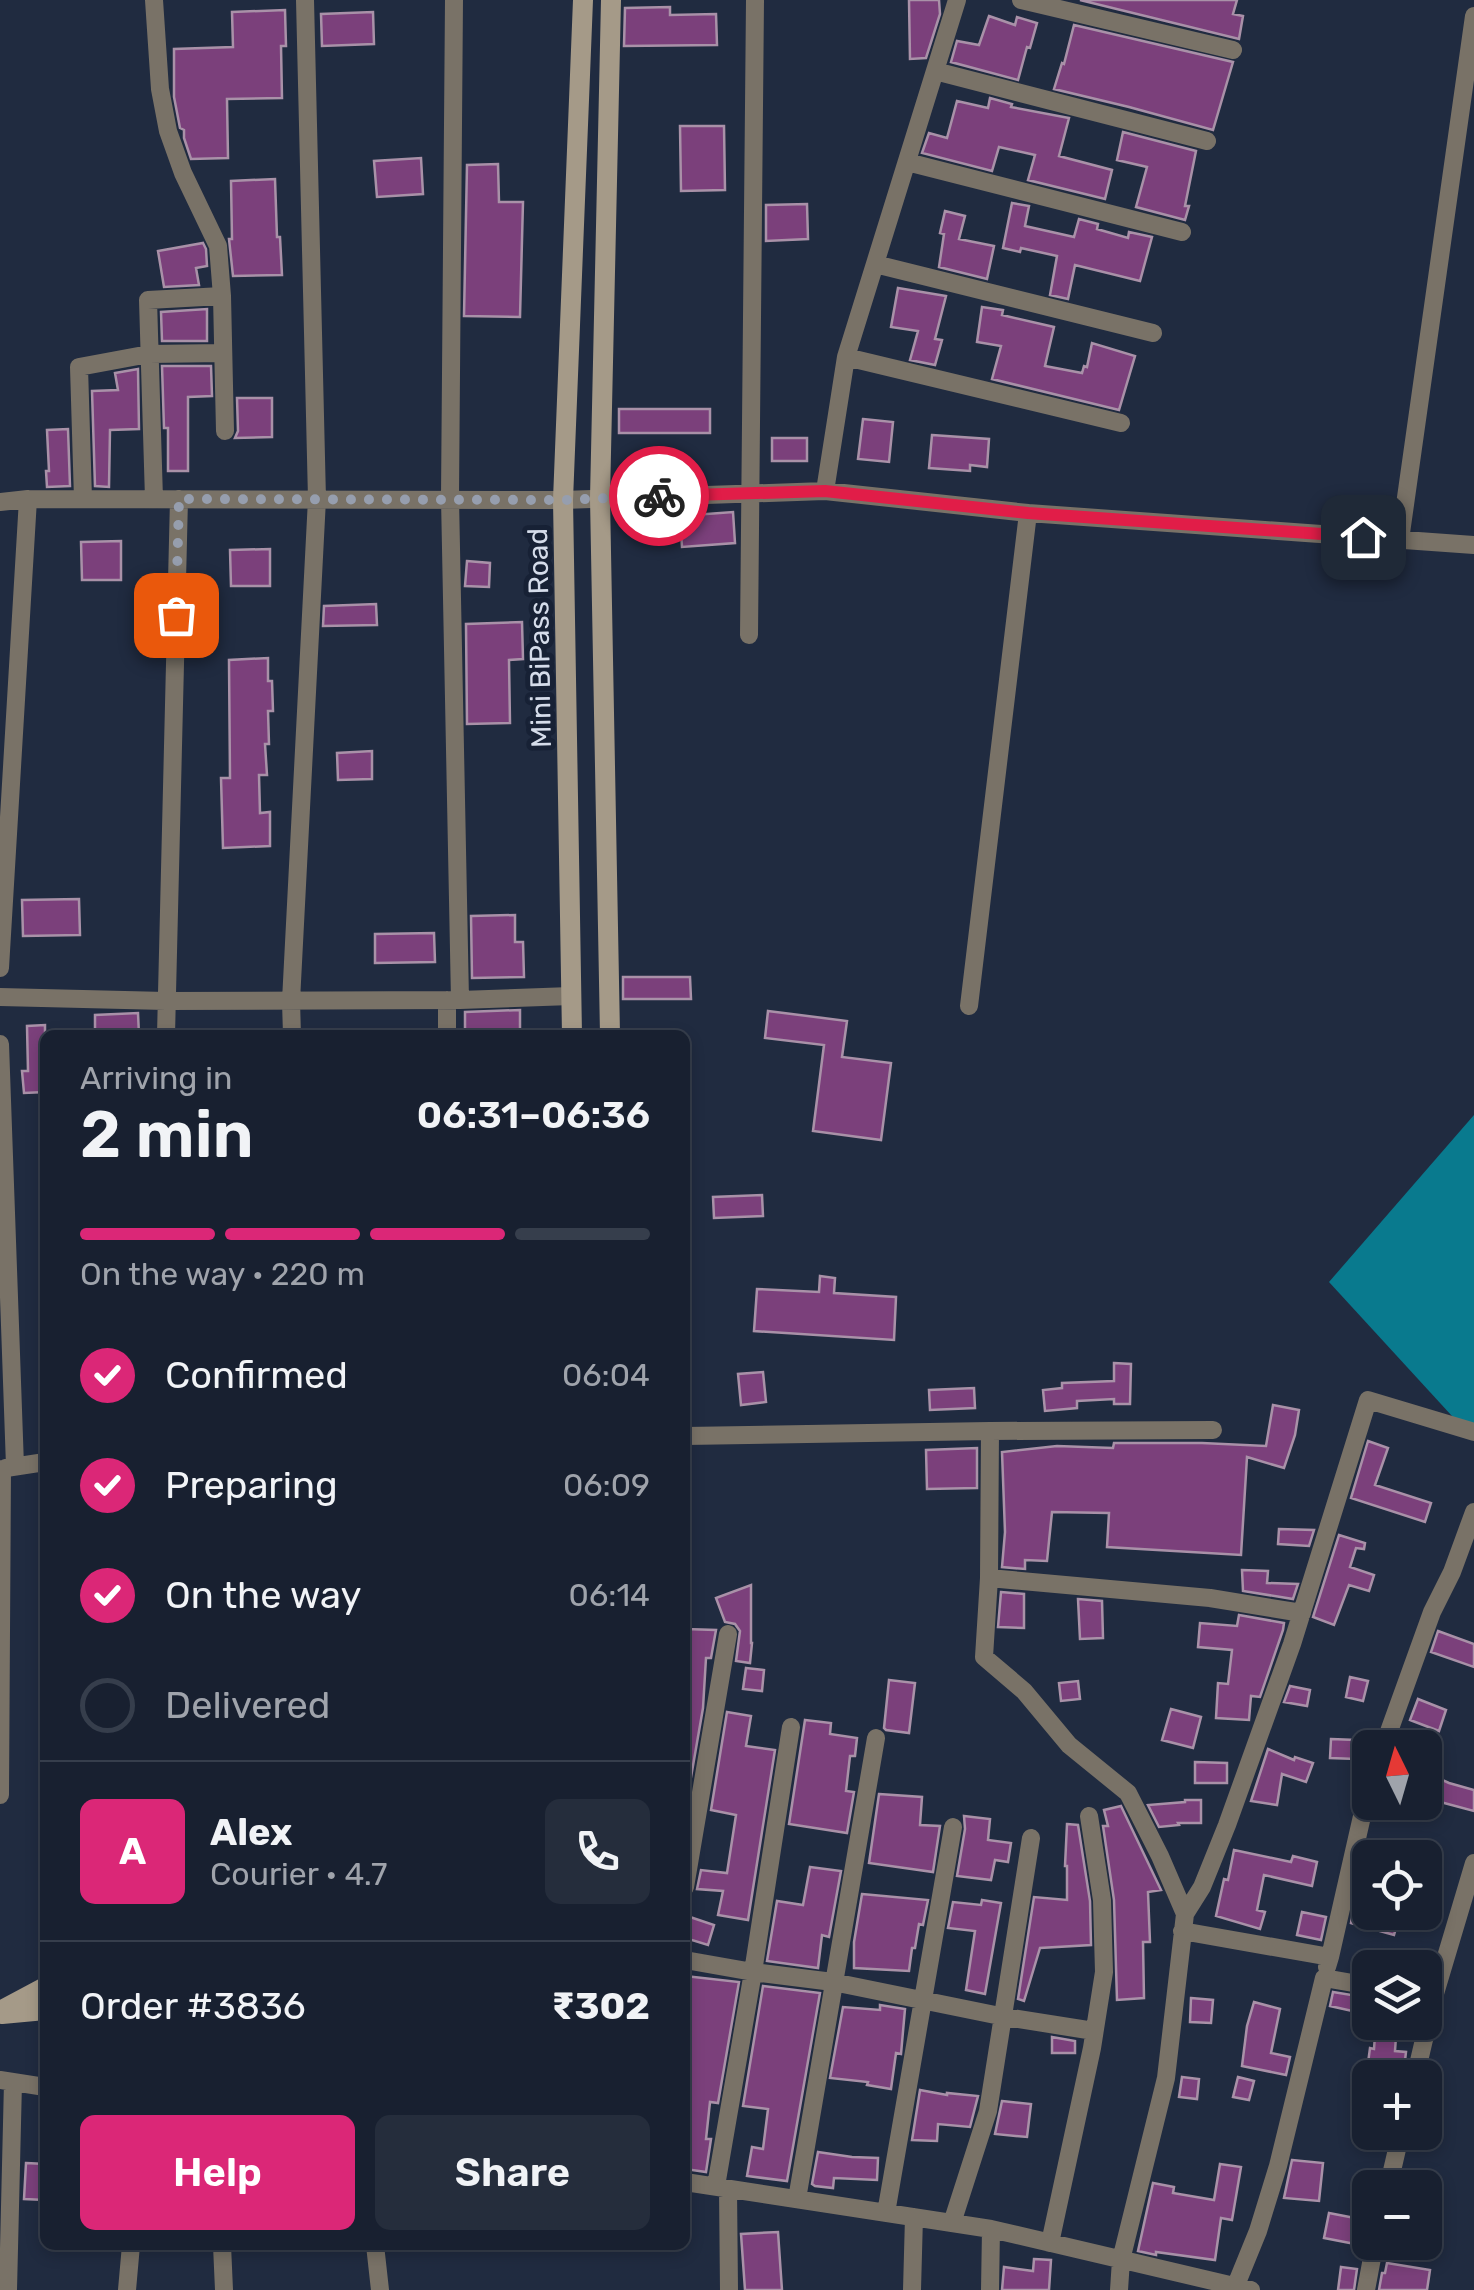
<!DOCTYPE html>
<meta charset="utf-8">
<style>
:root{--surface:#182030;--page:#252d3c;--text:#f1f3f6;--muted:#9fa3ab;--line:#363e4c;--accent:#db2777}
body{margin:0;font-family:Rubik,sans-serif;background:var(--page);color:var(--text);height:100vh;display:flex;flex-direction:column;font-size:38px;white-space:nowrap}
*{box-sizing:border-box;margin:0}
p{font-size:32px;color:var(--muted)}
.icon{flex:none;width:55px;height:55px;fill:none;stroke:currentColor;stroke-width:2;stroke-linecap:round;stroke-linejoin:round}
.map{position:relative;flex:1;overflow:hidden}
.sheet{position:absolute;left:40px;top:1030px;width:650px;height:1220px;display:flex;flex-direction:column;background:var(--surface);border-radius:15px;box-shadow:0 5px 15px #0003,0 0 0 2px var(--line)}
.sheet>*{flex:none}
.needle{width:65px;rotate:355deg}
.controls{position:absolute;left:1352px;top:1730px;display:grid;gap:20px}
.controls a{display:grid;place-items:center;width:90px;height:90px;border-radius:15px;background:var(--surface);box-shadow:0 5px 15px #0003,0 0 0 2px var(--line);font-size:50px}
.pin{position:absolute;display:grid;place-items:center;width:85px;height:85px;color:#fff;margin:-42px;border-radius:20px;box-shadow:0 5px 15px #0006}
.courier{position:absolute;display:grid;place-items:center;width:100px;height:100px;margin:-50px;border:8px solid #e11d48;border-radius:50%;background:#fff;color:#222;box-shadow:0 2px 12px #0007}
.summary em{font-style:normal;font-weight:600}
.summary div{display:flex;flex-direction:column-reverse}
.summary{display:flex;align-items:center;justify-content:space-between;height:170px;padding:0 40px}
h1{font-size:65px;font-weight:600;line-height:75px}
.bar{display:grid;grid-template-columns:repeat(4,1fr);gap:15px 10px;align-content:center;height:120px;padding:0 40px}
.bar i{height:12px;border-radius:8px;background:var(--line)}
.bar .on{background:var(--accent)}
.bar p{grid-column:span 4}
.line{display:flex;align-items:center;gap:25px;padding:0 40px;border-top:2px solid var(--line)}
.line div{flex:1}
.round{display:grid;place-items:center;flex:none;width:105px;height:105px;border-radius:15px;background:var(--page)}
ol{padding:0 40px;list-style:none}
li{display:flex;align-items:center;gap:30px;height:110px}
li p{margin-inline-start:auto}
li .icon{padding:10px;border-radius:50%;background:var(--accent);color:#fff;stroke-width:4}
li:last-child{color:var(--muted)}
li i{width:55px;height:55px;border:5px solid var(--line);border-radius:50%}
.primary-button{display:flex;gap:20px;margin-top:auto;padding:20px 40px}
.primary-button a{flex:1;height:115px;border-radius:15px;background:var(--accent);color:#fff;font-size:40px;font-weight:600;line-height:115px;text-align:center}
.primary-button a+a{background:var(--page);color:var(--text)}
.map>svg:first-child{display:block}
.water{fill:#097a8e}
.building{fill:#7b407b;stroke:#a991a8;stroke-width:2.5}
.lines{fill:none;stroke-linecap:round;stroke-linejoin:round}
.street{stroke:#797267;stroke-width:18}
.secondary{stroke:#a59a88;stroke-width:20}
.done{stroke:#969eae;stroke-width:10;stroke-dasharray:0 18}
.route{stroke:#e11d48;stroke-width:12}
.labels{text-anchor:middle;stroke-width:10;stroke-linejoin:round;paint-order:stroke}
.street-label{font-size:28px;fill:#d5dcea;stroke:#172135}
</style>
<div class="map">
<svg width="1474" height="2290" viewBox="0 0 1474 2290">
<rect width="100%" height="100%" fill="#202b40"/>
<path class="water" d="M1474,1115V1440L1329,1282Z"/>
<path class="building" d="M909,0H939L940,14L926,58L910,59Z
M1080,0H1237L1233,14L1243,16L1239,39Z
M670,7V15L716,14L717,45L624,46L625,8Z
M285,10L286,46H281L282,98L227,99L228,158L191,159L184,138V130L180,128L174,97V49L233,47L232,12Z
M373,12L374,44L322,46L321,14Z
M989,16L1015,25L1017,17L1037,23L1030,48L1027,47L1018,80L951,62L957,41L979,45Z
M1074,25L1233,62L1213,130L1129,107L1054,89L1062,63L1064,64Z
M990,98L1012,104L1011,107L1069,118L1059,156L1112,170L1105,199L1028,180L1035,155L999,147L992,171L922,153L929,133L947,138L957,101L988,108Z
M680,126H724L725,190L681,191Z
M1123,132L1196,151L1185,206H1189L1185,220L1136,207L1147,167L1117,160Z
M421,158L423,194L377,197L374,161Z
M498,164L499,202H523L520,317L464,316L467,165Z
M275,179L277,237H280L282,275L233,276L229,239H232L231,181Z
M1012,203L1029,206L1025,226L1074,237L1079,219L1098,224L1097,229L1128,238L1129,232L1152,237L1140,281L1075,265L1068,299L1050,295L1057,256L1021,248L1020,252L1003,248Z
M807,204L808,239L766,241V205Z
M945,211L965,216L959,239L994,246L987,279L939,267L944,234L940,233Z
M203,243L206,249L207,266L196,268L199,285L164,287L158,251Z
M898,288L946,296L935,339L942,340L935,365L910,360L918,331L891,327Z
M982,307L1003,310L1002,315L1054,327L1045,366L1082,373L1084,366L1087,367L1092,343L1135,356L1119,410L992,379L1001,346L977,342Z
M207,309V341H162L161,312Z
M162,366H211L212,396L188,397V471H168V428H164Z
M138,369L139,429L110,430L109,487L95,486L92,391L118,390L115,373Z
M237,398H272V437L235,438L238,431Z
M619,409H710V433H619Z
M863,419L893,422L889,462L858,459Z
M68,429L70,486L47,487L46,471H49L47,430Z
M932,435L989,439L987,467L970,465V471L929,468Z
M772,438H807V461H772Z
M733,512L735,543L682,547L680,516Z
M121,541V580H82L81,542Z
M270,549V586H231L230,550Z
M467,561L490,563L489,587L465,586Z
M376,604L377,625L323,626L324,606Z
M522,622L523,659L509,660L510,723L467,724L466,624Z
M268,658V681H272L273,711H268L269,744H265L267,775H259L260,813L270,812V846L223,848L221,778H230L229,660Z
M372,751V779L338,780L337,753Z
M79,899L80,935L23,936L22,900Z
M515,915V942H523L524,977L472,978L471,916Z
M434,933L435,962L375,963V934Z
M623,977H690L691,999H623Z
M520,1010V1035H465V1012Z
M768,1011L847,1021L842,1057L891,1063L881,1140L813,1131L824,1045L765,1038Z
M138,1013L139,1035H95V1015Z
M45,1025V1092L24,1093L22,1071H28L27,1026Z
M762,1195L763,1216L714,1218L713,1197Z
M820,1276L835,1278L834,1293L896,1297L894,1340L754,1331L757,1289L819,1292Z
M1114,1363L1131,1364L1130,1404H1114V1399L1077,1401V1408L1045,1411L1043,1390L1062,1388V1383L1114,1381Z
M763,1372L766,1402L741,1405L738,1374Z
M974,1388L975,1408L930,1410L929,1390Z
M1273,1405L1299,1410L1295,1435L1284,1468L1247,1457L1241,1555L1107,1547L1109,1513L1052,1512L1047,1561L1025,1560V1569L1002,1567L1005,1532L1002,1452L1057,1446L1113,1448L1114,1443H1202L1266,1446Z
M1368,1441L1388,1448L1375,1485L1431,1503L1425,1522L1351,1498Z
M977,1448V1488L927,1489L926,1450Z
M1279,1529L1314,1530L1309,1546L1278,1544Z
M1339,1535L1365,1543L1364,1549L1356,1548L1350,1567L1374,1575L1369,1591L1349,1585L1334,1625L1313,1617Z
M1242,1570L1268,1571L1267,1583L1298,1584L1293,1599L1243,1591Z
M751,1585V1643H752L750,1663L736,1661L740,1631L735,1624L725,1622L716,1598Z
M1001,1592L1024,1594V1628L998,1627Z
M1078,1599L1102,1601L1103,1638L1080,1639Z
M1239,1615L1284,1623L1283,1630L1260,1697L1251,1696L1249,1720L1216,1718L1218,1683L1228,1684L1232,1650L1198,1647L1200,1623L1237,1626Z
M685,1629L716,1630L711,1658H706L703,1708L686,1806Z
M1438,1631L1474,1644V1667L1431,1652Z
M746,1668L764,1670L762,1691L743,1689Z
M1350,1677L1368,1681L1363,1701L1346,1697Z
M889,1680L915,1683L909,1733L886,1730L884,1728Z
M1078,1681L1080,1699L1061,1701L1059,1683Z
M1290,1686L1310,1690L1307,1706L1284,1702Z
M1418,1699L1446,1710L1439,1731L1410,1720Z
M1171,1709L1201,1717L1193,1748L1162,1740Z
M727,1712L751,1716L746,1746L775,1750L748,1920L718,1915L723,1891L697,1889L701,1870L727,1873L736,1815L711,1810Z
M805,1720L831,1723L830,1734L857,1738L855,1756H850L846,1791L854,1792L847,1833L789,1824Z
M1331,1739L1356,1740V1759L1330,1758Z
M1268,1749L1294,1760L1295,1757L1313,1763L1306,1782L1282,1774L1277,1805L1251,1801Z
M1195,1762L1227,1763V1783H1195Z
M1425,1772L1449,1783L1474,1790V1811L1433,1800L1425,1796Z
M879,1794L922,1797L920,1825L940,1826L933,1872L869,1863Z
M1185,1800H1201V1823H1178L1179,1825L1159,1827L1148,1805L1185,1802Z
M1121,1806L1161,1890L1148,1892L1150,1942H1143L1144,1998L1117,2000L1114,1900L1103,1826H1108L1104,1810Z
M964,1816L990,1819L988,1840L1011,1843L1008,1862L995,1860L991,1880L957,1876L965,1829Z
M1067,1824L1078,1825L1090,1901L1091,1945L1040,1948L1024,2001L1018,1999L1034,1897L1067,1900V1866H1065Z
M1234,1850L1291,1862L1293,1856L1317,1862L1312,1886L1264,1875L1257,1910L1265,1912L1260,1929L1216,1916L1224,1879L1228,1880Z
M810,1867L841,1871L829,1937L822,1935L818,1968L767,1961L777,1901L803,1905Z
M862,1894L928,1900L923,1925L919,1924L915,1948H912L909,1971L854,1968V1942Z
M982,1900L1001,1903L985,1994L966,1990L975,1931L948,1928L953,1902L981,1905Z
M1354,1906L1370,1910V1912L1399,1918L1394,1935L1351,1923Z
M1302,1912L1326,1917L1321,1940L1297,1935Z
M690,1917L714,1925L708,1945L685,1938Z
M685,1976L739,1982L718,2103L710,2102L706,2139H711L706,2172L685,2169Z
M763,1986L820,1993L787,2181L747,2176L752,2147L763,2149L768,2109L743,2106Z
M1333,1992L1370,1998V2015L1330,2006Z
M1191,1998L1213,2000L1211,2023L1190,2022Z
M1254,2002L1280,2009L1271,2053L1290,2057L1286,2075L1242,2066L1247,2026Z
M880,2005L905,2009L901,2054L896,2053L891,2089L867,2085L868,2082L830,2078L843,2007L880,2010Z
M1376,2022H1397L1395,2051L1406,2052L1403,2078H1366L1370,2048L1374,2049Z
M1052,2037L1075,2041V2053H1052Z
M1182,2077L1199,2079L1197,2099L1179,2097Z
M1238,2077L1254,2081L1249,2100L1233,2097Z
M920,2090L947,2095V2093L978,2096L970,2127L938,2124L937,2141L912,2140Z
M1002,2101L1031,2104L1027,2137L995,2134Z
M818,2152L852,2157L878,2158L877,2180L834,2178L833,2188L815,2186L812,2184Z
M1292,2160L1323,2163L1319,2201L1284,2198Z
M26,2163L45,2164V2200L24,2199Z
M1220,2164L1241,2167L1232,2220L1221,2218L1215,2260L1156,2252V2255L1138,2251L1153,2183L1174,2187L1173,2193L1214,2200Z
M1329,2213L1360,2219L1355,2244L1324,2238Z
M778,2232L782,2290H745L741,2234Z
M1034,2259L1051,2260L1049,2290H1002L1004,2267L1033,2271Z
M1387,2263L1430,2270L1427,2290H1379L1382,2273H1385Z
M1341,2267L1357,2269L1354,2290H1338Z"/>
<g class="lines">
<path class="street" d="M154,0L160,89L168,131L183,173L218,246L222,296L225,431
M1021,0L1233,50
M935,71L1207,141
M907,162L1182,232
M875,264L1153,333
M846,357L1121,423
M825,491L846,357L957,0
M83,499L79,367L149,354L223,353
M154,499L148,300L222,296
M0,502L28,499L563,500L825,491L1028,513L1474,545
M1400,540L1474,16
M749,635L755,0
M0,968L28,499
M0,997L166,1001L460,1000L450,498L454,0
M447,1000V1035
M460,1000L571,996
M969,1006L1028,513
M166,1035L179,499
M292,1035L291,1001L317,499L305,0
M0,1044L15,1466
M685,1436L990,1431
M6,1468L45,1462
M989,1578L1210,1598L1302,1613
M1383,1748L1432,1612L1452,1572L1474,1512
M0,1795L2,1469
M685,1887L728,1634
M1185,1914L1160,1856L1128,1793L1069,1745L1024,1691L984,1657L989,1578L990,1431L1213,1430
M1182,1931L1330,1957L1327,1967
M1330,1957L1370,1781
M685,1960L753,1972L833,1982L1005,2017L1094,2031
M1434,1997L1474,1863
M1415,2078L1434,1997L1425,1995
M0,2080L45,2087
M685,2182L991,2229L1251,2290
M716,2186L753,1972L791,1727
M1388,2188L1401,2132
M728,2189L729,2290
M797,2199L876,1738
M886,2213L953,1827
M952,2223L988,2111L1031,1838
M1050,2243L1092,2048L1104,1972L1102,1900L1089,1816
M222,2245L224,2290
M375,2245L380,2290
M8,2290L13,2082
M127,2290L131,2245
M912,2290L914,2217
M990,2290L991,2229
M1119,2290L1121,2260L1166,2078L1185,1914L1202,1887L1227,1825L1292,1644L1368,1400L1474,1432
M1234,2290L1258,2231L1278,2166L1324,1978L1370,1986
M1366,2290L1375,2242"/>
<path class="secondary" d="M572,1035L563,500L583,0
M610,1035L600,498L611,0
M0,2011L45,1987
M2,2014L45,2010"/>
</g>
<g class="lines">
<path class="done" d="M176,615L179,499L564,500L659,496"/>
<path class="route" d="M659,496L825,491L1028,513L1363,537"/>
</g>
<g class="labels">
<g class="street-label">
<text transform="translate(539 638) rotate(-91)" y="10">Mini BiPass Road</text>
</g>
</g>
</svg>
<div class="controls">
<a><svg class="needle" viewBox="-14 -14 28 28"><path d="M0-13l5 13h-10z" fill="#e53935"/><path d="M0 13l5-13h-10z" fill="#9fa3ab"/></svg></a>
<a><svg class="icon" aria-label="locate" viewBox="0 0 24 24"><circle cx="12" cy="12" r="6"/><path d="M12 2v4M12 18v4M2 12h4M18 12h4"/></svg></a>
<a><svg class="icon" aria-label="layers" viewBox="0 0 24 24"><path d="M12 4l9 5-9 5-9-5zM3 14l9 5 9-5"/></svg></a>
<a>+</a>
<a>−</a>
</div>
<div class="pin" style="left:176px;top:615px;background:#ea580c"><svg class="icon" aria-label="bag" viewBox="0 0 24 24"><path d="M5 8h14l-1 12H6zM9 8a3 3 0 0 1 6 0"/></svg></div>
<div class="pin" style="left:1363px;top:537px;background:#1f2937"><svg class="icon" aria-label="home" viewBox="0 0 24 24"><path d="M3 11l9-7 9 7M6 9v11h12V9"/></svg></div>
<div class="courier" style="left:659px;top:496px"><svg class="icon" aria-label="bike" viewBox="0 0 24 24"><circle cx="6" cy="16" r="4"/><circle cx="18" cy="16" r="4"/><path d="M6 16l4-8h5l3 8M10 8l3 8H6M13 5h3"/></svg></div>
<section class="sheet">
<div class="summary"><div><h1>2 min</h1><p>Arriving in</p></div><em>06:31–06:36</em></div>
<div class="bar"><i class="on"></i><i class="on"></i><i class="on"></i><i></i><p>On the way · 220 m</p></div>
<ol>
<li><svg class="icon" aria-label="check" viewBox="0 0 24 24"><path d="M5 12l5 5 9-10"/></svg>Confirmed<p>06:04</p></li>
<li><svg class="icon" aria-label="check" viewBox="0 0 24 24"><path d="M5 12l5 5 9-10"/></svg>Preparing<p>06:09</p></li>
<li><svg class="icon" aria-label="check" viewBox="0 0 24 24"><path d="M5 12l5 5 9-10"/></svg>On the way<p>06:14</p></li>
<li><i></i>Delivered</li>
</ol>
<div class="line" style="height:180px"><b class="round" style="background:var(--accent);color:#fff">A</b><div><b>Alex</b><p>Courier · 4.7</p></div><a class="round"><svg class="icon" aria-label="phone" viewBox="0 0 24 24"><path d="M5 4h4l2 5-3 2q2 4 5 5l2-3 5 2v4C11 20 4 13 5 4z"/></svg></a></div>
<div class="line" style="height:130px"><div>Order #3836</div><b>₹302</b></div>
<div class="primary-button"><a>Help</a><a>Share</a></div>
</section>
</div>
